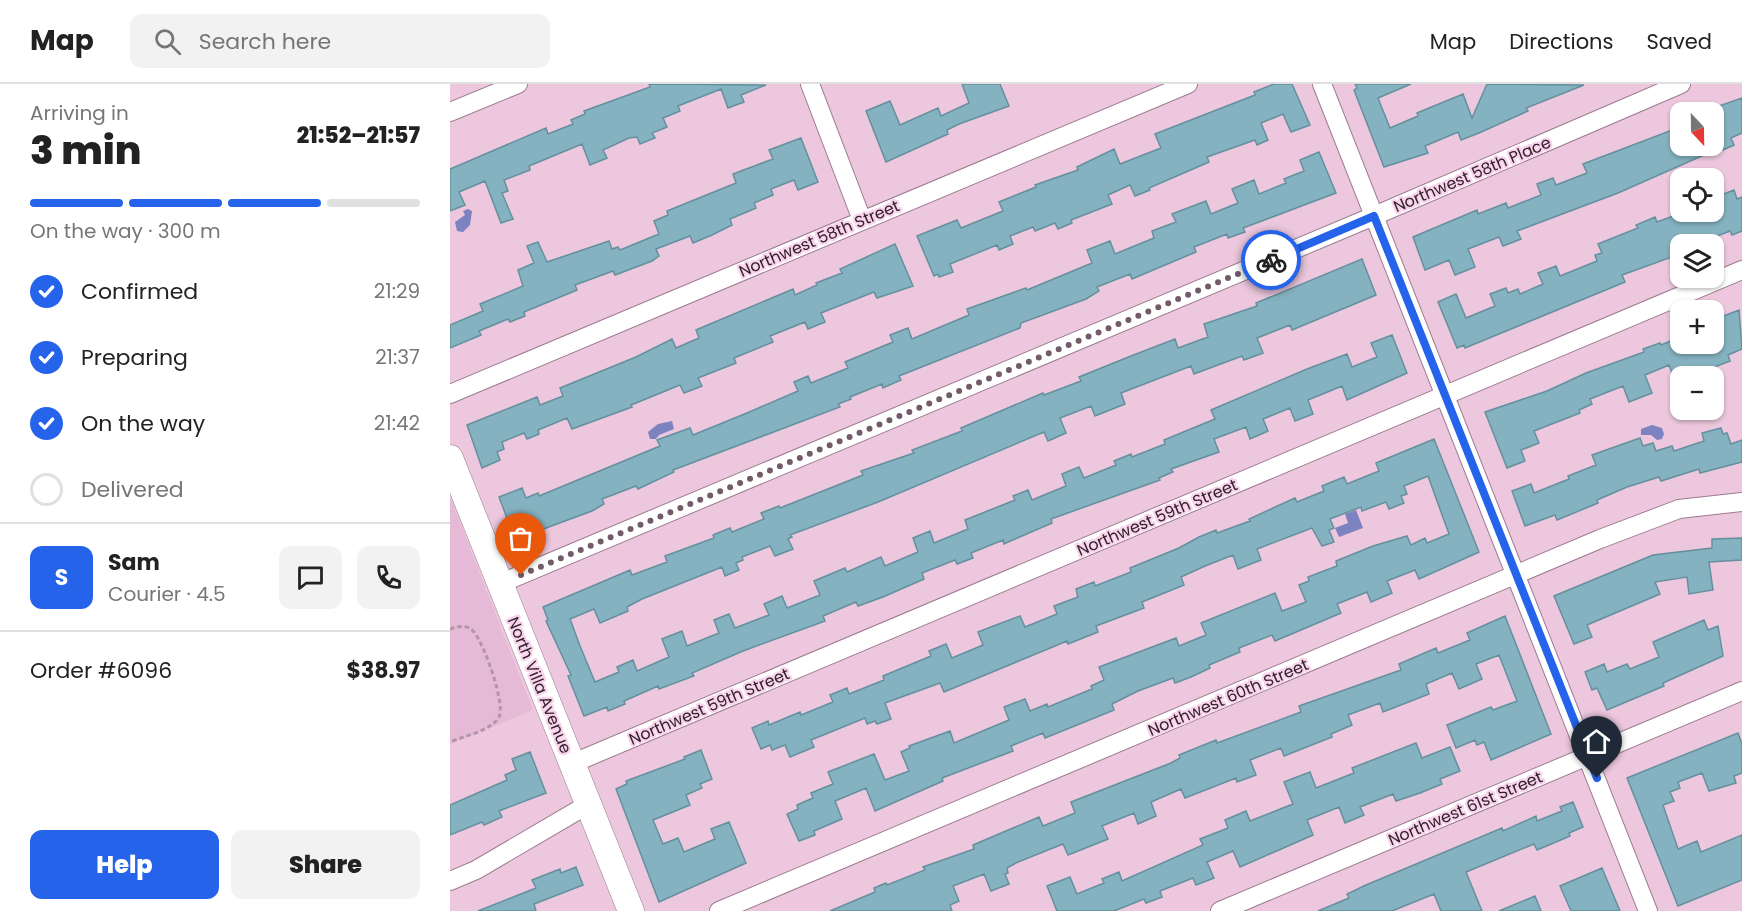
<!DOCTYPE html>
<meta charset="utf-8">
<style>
:root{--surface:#fff;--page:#f2f2f2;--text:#222;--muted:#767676;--line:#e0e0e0;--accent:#2563eb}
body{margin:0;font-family:Poppins,sans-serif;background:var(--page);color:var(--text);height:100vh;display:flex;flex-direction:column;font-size:22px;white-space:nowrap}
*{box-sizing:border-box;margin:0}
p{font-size:20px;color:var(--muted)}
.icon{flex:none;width:33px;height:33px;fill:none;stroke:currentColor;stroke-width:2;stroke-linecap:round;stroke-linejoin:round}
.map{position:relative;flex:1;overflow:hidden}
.sheet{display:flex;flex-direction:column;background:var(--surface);width:450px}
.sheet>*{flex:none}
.needle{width:39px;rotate:158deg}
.tools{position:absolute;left:1220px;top:18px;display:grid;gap:12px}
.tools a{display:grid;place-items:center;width:54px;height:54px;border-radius:12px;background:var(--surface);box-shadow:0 2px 4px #0004;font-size:30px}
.pin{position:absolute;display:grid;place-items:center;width:51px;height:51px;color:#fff;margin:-62px -26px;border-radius:50% 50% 50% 0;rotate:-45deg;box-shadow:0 0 6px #0007}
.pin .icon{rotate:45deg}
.courier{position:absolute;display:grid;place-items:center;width:60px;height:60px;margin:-30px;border:4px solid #2563eb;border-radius:50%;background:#fff;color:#222;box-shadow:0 2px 8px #0007}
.overview em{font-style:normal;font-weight:800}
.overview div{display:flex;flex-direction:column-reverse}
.overview{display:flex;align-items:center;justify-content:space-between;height:102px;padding:0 30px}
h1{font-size:39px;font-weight:800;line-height:45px}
.bar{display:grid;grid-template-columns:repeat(4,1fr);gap:9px 6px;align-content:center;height:72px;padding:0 30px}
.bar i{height:8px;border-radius:4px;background:var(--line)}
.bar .active{background:var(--accent)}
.bar p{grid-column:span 4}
.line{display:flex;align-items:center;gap:15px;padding:0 30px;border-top:2px solid var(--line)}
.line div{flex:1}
.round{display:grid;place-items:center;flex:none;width:63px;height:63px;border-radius:12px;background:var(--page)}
ol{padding:0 30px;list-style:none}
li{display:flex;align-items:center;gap:18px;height:66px}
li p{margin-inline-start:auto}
li .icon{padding:6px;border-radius:50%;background:var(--accent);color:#fff;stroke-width:4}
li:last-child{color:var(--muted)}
li i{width:33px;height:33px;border:3px solid var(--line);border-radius:50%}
.button{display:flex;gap:12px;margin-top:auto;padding:12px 30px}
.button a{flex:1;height:69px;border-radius:12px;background:var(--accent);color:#fff;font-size:24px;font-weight:800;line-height:69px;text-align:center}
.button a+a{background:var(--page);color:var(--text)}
header{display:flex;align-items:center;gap:36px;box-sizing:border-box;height:84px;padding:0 30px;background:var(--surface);border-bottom:2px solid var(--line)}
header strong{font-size:28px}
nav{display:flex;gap:33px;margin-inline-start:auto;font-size:21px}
.search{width:420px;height:54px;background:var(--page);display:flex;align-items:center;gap:15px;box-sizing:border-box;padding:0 21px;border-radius:12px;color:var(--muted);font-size:22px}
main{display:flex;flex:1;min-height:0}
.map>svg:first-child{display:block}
.built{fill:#e5bad6}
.water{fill:#7d82c1}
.building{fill:#85b2c0;stroke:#64909e;stroke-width:1.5}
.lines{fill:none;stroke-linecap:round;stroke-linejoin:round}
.street-casing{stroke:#9d7b90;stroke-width:20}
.secondary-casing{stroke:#9d7b90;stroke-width:27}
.path{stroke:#b495a8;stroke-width:3;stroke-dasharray:4.5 3;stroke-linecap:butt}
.street{stroke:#fff;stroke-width:18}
.secondary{stroke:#fff;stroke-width:26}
.done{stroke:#725c6a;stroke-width:6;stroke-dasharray:0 10.8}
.route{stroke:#2563eb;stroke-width:8}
.labels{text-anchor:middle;stroke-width:4.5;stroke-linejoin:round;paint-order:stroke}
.street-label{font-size:16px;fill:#30222b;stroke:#f9d3eb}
</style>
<header>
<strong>Map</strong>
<div class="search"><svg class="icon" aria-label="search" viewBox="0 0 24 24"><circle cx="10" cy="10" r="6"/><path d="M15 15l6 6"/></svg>Search here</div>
<nav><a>Map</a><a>Directions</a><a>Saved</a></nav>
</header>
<main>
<section class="sheet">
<div class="overview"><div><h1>3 min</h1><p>Arriving in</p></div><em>21:52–21:57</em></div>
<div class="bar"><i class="active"></i><i class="active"></i><i class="active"></i><i></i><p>On the way · 300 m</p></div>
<ol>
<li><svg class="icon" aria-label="check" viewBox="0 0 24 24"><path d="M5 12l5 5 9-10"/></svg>Confirmed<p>21:29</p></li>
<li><svg class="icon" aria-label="check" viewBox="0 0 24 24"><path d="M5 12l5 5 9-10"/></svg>Preparing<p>21:37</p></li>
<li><svg class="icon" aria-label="check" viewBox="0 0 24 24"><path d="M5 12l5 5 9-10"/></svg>On the way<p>21:42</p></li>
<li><i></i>Delivered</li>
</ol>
<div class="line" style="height:108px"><b class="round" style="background:var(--accent);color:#fff">S</b><div><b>Sam</b><p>Courier · 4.5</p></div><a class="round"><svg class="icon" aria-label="chat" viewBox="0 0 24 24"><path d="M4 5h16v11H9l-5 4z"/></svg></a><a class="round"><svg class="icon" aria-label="phone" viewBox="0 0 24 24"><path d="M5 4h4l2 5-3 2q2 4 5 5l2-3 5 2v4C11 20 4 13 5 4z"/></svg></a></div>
<div class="line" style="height:78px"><div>Order #6096</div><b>$38.97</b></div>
<div class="button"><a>Help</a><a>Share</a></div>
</section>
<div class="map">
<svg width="1292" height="827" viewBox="0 0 1292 827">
<rect width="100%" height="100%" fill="#ecc7de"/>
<path class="built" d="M0,413L83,626L0,660Z"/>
<path class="water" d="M18,125L22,127L20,141L13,148L7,147L5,138L15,131L13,127Z
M222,337L224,345L209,351L206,355H200L198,348L208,340Z
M1202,341L1212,344L1214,350L1212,355L1207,356L1201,351H1191V345Z
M906,426L913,444L889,453L885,444L898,439L895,430Z"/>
<path class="building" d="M199,0L316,1L291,11L294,18L278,24L271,5L228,22L230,27L213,34L217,43L202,49L205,54L190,60L187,53L179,54L153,66L157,74L140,81L132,60L79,82L80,86L54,96L58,107L52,109L63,135L51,139L35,97L9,108L15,121L0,127V85L96,44L98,50L123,40L121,36L135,30L134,27L200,3Z
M512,0H550L559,22L509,40L497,46L498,50L436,78L416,27L440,17L450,41L488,24L491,32L519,19Z
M824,0H842L860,41L841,48L833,30L811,39L818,56L807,61L805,56L757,73L759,78L699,104L700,106L685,112L680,101L658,111L662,120L621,136L622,139L608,145L605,139L585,147L583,143L560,152L563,160L549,166L547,161L500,180L503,188L489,193L488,190L484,192L467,152L507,136L511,144L553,127L549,118L586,103L585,101L628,86L627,83L664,65L670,80L711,64L705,50L805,11L804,8Z
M905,0H961L928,14L940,44L968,32L967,29L1013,10L1022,34L1037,0L1134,1L1076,24L1078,27L1029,49L1011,56L1008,48L975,62L978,69L934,83L904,6L907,4Z
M1292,14V49L1281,54L1284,61L1273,66L1272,63L1168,109L1067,147L1071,155L1053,162L1049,153L1018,165L1025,183L1005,191L999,176L975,186L963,153L1027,126L1028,130L1056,119L1058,124L1091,111L1087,100L1103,94L1106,101L1137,89L1133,80L1230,43V62H1263V24Z
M351,54L368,98L348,106L344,96L321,105L323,111L304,119L306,124L280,135L282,141L262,151L243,159L240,152L206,165L209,172L202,177L165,191L163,187L125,201L127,206L74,228L75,232L60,238L58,235L29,247L31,251L0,264V241L33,227L30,220L73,202L68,186L84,179L77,162L88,158L97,178L159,157L162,165L168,163L170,166L209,150L204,137L218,131L217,127L286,99L283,90L323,75L319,66Z
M869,68L886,109L793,144L795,148L778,154L777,150L744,163L746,168L682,195L680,190L647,203L649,207L636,215L571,239L570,244L449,292L451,296L433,304L432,300L400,313L401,315L388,320L390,323L223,386L224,388L188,405L186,402L152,415L154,420L142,427L88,447L87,444L63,450L49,413L72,404L76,414L88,409L89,412L210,362L207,356L240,344L243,351L297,329L348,307L344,298L358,292L361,299L398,284L395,278L443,258L440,251L458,244L462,255L519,231L517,225L576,204L577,206L642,179L637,166L660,157L665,170L704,154L702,147L726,138L722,130L756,117L761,130L788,119L782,105L804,96L809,110L836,99L834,95L854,87L850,76Z
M1284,106L1287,115L1292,113V147L1282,151L1280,147L1247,160H1230V170L1172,191L1175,198L1015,264L1014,261L1007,264L988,218L1006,210L1016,234L1045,222L1040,210L1056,204L1058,209L1068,205L1070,210L1093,200L1088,189L1106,182L1110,192L1147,177L1145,171L1152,169L1148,160L1188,144L1186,141L1205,133L1207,138L1234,128H1263V114Z
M445,160L463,202L427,214L424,208L371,229L375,238L358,245L355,238L320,252L323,258L284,274L286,279L248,294L252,302L234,309L230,301L181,321L182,323L122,345L117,334L88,346L89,350L77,355L74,349L52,358L54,365L47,368L50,376L32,384L17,341L87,313L90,321L113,312L110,304L186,273L222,255L226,264L249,254L246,246L343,205L345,211L367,201L366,199L392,189L390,185Z
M912,175L926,211L842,246L840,241L807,254L813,269L794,276L792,272L744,290L741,282L671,309L675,320L645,332L641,322L610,334L616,349L598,357L594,348L428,418L340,451L342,453L338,455L343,465L325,472L320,462L292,473L293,476L286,479L289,486L275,492L272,483L192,515L177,523L178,527L150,539L144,525L120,535L130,562L145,598L169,588L167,583L183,576L187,587L219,573L212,555L232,547L237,562L269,549L264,536L279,530L285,544L319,531L314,520L332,512L337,524L370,511L364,497L395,484L397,488L431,473L435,482L468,468L463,454L480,447L484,459L518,445L515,436L565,416L563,412L578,406L582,416L616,402L612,390L629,383L634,394L666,381L664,377L681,370L682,373L715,360L714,356L765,335L761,326L857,285L897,270L902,283L927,273L921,259L942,251L957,289L897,316L892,302L858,316L863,330L845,337L840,324L813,335L818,347L800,355L796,343L764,355L769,368L721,385L723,388L709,394L710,396L601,435L602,439L572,452L554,460L553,456L521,469L523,474L507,480L505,476L472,489L474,495L433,513L408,522L406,518L373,532L375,537L293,567L242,589L244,592L209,605L208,602L174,617L175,620L158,627L157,623L134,632L118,592L121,591L96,537L98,536L93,523L180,486L182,491L217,478L215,472L264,454L263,451L280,444L282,448L314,435L311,429L329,422L330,424L413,391L411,387L464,369L462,366L512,347L511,344L593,309L594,311L631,297L629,293L681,272L725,255L728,264L758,253L754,240L807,222L806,219Z
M1289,226L1292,265L1278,271L1280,277L1254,287L1256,292H1223L1219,281L1195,291L1202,309L1179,318L1173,302L1140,315L1142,320L1129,326L1130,329L1084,347L1089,359L1071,366L1075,377L1057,384L1035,328L1097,307L1136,289L1194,268L1193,265L1210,259L1211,261L1230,253V260H1263V236Z
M1271,344L1273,350L1277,349L1281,360L1292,356V378L1250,389L1249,385L1211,397L1209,393L1177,403L1147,416L1148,419L1107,436L1105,431L1075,442L1062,407L1081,400L1084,409L1119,395L1118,392L1146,381L1142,371L1190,354L1193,362L1203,359L1206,367L1222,362L1224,367L1254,357L1252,349Z
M984,355L1029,468L969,495L965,486L937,497L942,509L921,518L917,508L887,520L891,529L825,557L822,551L789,564L790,568L759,581L760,584L741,593L725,599L723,594L688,607L662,620L664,626L595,654L593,649L561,662L563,667L492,694L493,697L425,727L416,704L385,717L392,735L364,747L365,751L349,757L337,730L348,725L347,721L363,714L361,709L383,700L378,688L424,670L435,696L459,687L451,668L460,664L459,662L500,647L504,659L559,636L554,623L575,615L580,627L597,620L598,623L642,605L641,602L654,596L649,583L726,554L729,562L756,551L751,539L825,509L832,527L856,518L849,501L859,497L858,493L887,482L886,477L923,462L957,452L961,461L975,454L977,459L999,450L978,392L954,402L957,410L951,412L954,419L939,425L936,418L912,427L911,423L880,435L884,444L879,446L884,458L872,462L862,444L807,465L811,476L788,485L783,471L755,482L731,493L734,501L692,518L694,524L646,542L648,548L618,560L617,557L494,608L490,599L435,619L441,635L427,640L425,637L417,640L415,634L361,656L364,663L340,673L335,661L322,666L320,661L311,665L302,644L318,637L319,641L350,628L351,631L383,618L380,611L397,604L399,610L434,596L433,592L481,572L479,567L496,560L502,574L533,561L528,548L546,541L570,532L575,543L607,530L604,522L628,513L626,505L644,498L645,502L681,488L680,484L729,464L749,453L766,446L767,449L800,437L799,435L845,414L847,418L874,407L872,402L894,393L897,400L929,387L926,379Z
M1292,454V476L1259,478L1263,506L1239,510L1237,493L1205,498L1210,510L1137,541L1142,553L1124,560L1104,512L1203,471L1262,464V455Z
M1055,532L1101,650L1041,676L1034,658L1027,661L1025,656L1006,664L997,641L1041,623L1043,626L1067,617L1049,571L1026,580L1032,595L1009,605L1002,589L976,600L979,610L933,628L930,619L898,631L902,641L881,650L882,653L834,672L831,664L800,676L806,691L787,698L786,694L735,714L731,705L701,718L706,732L688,740L684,729L652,742L658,755L618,771L613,760L568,778L557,784L558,789L555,790L559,800L541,807L534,790L503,802L509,817L500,821L502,827H380L425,808L424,804L436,799L437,801L475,786L473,783L524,765L523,761L589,733L593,742L625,729L621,718L721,679L730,674L729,671L766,656L767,659L851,628L849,622L951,586L949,580L986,564L988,569L1020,556L1017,549Z
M1254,536L1258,546L1268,542L1273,572L1213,599L1214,602L1157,626L1147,604L1142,606L1135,588L1154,580L1157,588L1177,580L1180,585L1209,573L1203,558Z
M1288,649L1292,660V689L1284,692L1286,699L1259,707L1252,689L1228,698L1230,704L1220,708L1224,717L1213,721L1228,765L1247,757L1251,768L1292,751V796L1228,822L1177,694Z
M966,659L972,674L1000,663L1010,687L990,695L992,700L970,709L946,717L943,710L910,723L914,731L895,739L889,723L857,736L863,751L790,783L783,767L757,778L764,794L746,801L743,794L710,807L712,813L696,819L694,815L664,827H607L597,802L620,793L627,810L654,799L652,795L669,788L672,797L753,761L750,755L778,744L775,736L796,727L800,737L843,720L834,698L860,688L866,704L904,689L902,684Z
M251,666L262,695L250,700L252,704L236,711L240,721L203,736L213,760L228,754L234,768L265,755L261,745L279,738L296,779L209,818L166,705L177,700L176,697L235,675L234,673Z
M80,668L96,709L49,727L52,733L34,741L32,738L0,751V721L57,696L55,691L66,686L62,675Z
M1123,718L1133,743L1119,749L1120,752L1087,766L1084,760L1016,788L1032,827H991L984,810L942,827H868L899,814L897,810L916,801L1052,744L1053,747L1086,732L1087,737L1112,727L1110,723Z
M126,783L133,801L84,820L86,827H28L86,804L82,796L110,785L111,789Z
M1152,784L1170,827H1121L1110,802Z
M1085,812L1091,827H1049Z"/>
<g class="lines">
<g class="street-casing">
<path id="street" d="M360,0L412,136
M872,0L1198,827
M0,28L68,0
M0,310L738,0
M49,500L924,132L1231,0
M121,680L1292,186
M0,797L26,786L137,721
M269,827L1150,455L1229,425L1292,418
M770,827L1292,607"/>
</g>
<g class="secondary-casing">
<path id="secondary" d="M0,374L181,827"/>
</g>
<path class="path" d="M0,545C7,543 15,540 22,546C33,555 56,621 49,633C41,647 14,652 0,658"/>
<use href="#street" class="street"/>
<use href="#secondary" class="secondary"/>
</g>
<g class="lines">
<path class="done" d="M71,491L821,176"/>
<path class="route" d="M821,176L924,132L1147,694"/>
</g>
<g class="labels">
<g class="street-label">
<text transform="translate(1022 90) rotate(-23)" y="6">Northwest 58th Place</text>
<text transform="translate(369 154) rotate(-23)" y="6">Northwest 58th Street</text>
<text transform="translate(707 433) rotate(-23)" y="6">Northwest 59th Street</text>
<text transform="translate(90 601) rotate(68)" y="6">North Villa Avenue</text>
<text transform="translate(778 613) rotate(-23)" y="6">Northwest 60th Street</text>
<text transform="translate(259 622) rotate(-23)" y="6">Northwest 59th Street</text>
<text transform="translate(1015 724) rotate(-23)" y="6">Northwest 61st Street</text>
</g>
</g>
</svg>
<div class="tools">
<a><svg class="needle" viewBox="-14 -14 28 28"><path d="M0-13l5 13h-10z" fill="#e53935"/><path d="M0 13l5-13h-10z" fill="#767676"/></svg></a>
<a><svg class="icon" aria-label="locate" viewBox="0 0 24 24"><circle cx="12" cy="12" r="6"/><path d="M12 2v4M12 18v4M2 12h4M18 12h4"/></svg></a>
<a><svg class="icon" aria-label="layers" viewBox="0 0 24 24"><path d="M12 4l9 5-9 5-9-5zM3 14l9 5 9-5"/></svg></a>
<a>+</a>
<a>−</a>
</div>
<div class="pin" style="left:71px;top:491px;background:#ea580c"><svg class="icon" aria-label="bag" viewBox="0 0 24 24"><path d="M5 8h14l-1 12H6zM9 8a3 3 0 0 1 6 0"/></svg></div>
<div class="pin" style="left:1147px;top:694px;background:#1f2937"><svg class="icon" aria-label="home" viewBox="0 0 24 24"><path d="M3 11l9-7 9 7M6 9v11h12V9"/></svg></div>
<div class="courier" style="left:821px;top:176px"><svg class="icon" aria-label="bike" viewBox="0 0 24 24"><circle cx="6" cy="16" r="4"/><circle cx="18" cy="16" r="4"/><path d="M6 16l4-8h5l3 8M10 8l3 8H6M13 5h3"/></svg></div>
</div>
</main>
